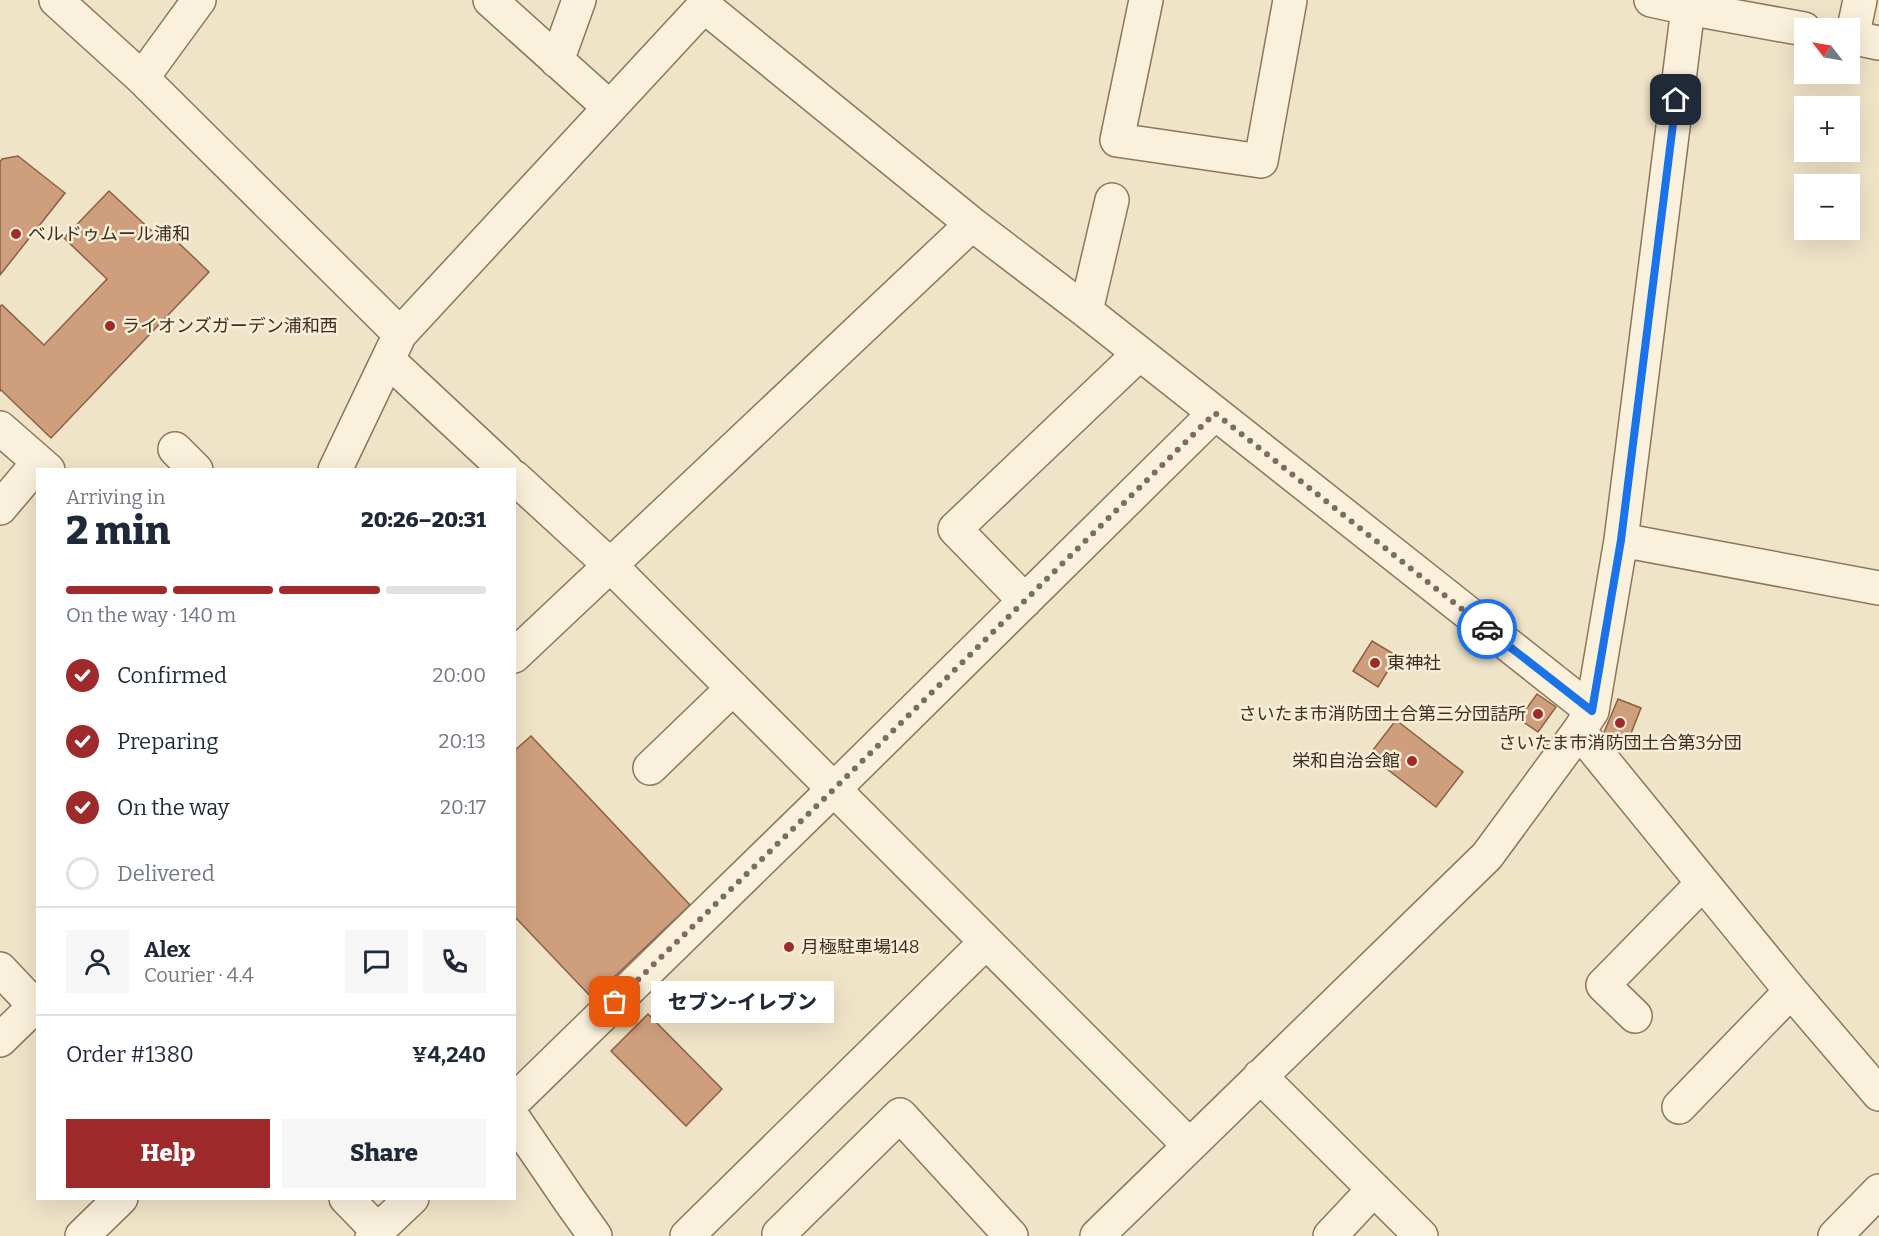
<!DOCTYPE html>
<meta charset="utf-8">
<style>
:root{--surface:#fff;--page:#f6f6f7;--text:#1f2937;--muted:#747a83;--line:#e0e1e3;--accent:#9e2a2b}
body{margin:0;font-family:Bitter,"Noto Sans JP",serif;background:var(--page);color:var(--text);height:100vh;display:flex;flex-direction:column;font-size:22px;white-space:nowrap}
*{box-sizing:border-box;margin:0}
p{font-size:20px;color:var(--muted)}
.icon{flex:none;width:33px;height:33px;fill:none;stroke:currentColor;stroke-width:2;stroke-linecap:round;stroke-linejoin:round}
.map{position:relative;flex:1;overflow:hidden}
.drawer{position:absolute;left:36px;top:468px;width:480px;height:732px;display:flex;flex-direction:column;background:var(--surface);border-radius:0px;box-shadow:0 6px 24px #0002}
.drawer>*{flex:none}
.needle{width:39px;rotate:301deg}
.fabs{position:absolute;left:1794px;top:18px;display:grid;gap:12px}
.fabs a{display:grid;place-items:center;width:66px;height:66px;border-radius:0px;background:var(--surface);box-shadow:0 6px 24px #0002;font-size:30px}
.pin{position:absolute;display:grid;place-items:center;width:51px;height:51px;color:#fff;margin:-26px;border-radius:12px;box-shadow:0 3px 9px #0006}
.courier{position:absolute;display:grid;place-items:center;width:60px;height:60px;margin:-30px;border:4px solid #1a73e8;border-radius:50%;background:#fff;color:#222;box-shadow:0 2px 8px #0007}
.bubble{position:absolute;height:42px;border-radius:0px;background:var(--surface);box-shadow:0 6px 24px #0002;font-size:20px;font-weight:800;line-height:42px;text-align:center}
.overview em{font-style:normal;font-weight:800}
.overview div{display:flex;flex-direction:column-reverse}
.overview{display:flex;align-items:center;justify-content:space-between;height:102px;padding:0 30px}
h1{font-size:39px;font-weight:800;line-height:45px}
.bar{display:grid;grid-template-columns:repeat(4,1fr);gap:9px 6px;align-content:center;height:72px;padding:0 30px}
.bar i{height:8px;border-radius:4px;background:var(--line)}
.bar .selected{background:var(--accent)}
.bar p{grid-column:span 4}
.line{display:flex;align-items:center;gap:15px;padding:0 30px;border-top:2px solid var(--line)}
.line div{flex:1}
.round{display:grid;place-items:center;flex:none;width:63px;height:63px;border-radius:0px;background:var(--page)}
ol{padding:0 30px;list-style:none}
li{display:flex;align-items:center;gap:18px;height:66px}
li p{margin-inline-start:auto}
li .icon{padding:6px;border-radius:50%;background:var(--accent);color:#fff;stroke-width:4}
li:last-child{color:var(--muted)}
li i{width:33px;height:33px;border:3px solid var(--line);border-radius:50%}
.action{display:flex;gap:12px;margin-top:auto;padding:12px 30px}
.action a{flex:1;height:69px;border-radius:0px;background:var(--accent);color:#fff;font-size:24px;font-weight:800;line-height:69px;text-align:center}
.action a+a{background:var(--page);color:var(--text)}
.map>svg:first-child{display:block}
.building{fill:#cf9f7d;stroke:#8d5f41;stroke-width:1.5}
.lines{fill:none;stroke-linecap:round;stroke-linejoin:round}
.minor-casing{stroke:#8d765c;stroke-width:36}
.minor{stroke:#faf1dc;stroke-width:33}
.done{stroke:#7c6e5b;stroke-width:6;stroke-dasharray:0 10.8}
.route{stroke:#1a73e8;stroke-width:8}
.poi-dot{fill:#9e2a2b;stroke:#f7eed8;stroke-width:2}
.labels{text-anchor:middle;stroke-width:5;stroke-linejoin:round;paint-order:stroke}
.poi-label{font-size:18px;fill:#3d2e20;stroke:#f7eed8;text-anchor:start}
</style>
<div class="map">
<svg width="1879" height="1236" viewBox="0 0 1879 1236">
<rect width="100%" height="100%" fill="#f0e4c8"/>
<path class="building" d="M18,156L65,193L0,275V162L2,159Z
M109,191L156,235L163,228L209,272L51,438L1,390L0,391V306L2,305L44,345L107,279L64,238Z
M1372,641L1397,656L1378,687L1353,671Z
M1537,694L1556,707L1538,732L1519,719Z
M1618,699L1641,708L1626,746L1602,737Z
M1396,720L1463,772L1436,807L1369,755Z
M531,736L690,905L592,998L514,916V751Z
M648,1014L722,1089L686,1126L611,1051Z"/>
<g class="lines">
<g class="minor-casing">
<path id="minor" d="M56,0L142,78L400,334
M490,0L609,107
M1146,0L1117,140L1261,161L1290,0
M1689,0L1688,8L1804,29
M1850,37L1879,43
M1852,38L1860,0
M557,61L579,0
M142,78L199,0
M1086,311L1112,200
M388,360L506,470
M0,428L48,470
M175,449L196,470
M335,470L400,334L704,6L972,224L1086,311L1592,711L1579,731L1791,991L1879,1094
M514,477L611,566L1189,1145
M0,508L39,462
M1621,540L1879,588
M1025,601L955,529L1139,354
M514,656L972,224
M1592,711L1621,540L1688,8L1651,0
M650,768L733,688
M0,969L35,1006L0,1040
M1635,1016L1603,985L1703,883
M1260,1076L1421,1236
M514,1101L834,789L1215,413
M1679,1107L1791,991
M514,1119L570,1201L595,1236
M346,1198L378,1231
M82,1236L121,1198
M372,1236L412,1198
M687,1236L986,942
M781,1236L779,1234L900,1115L1011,1236
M1097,1236L1487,856L1579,731
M1330,1236L1374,1189
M1835,1236L1879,1191"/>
</g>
<use href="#minor" class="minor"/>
</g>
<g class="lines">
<path class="done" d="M615,1002L834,789L1215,413L1487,629"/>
<path class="route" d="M1487,629L1592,711L1621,540L1676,100"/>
</g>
<g class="poi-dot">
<circle cx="16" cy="234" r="6"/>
<circle cx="110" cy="326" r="6"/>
<circle cx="1375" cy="663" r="6"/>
<circle cx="1538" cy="714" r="6"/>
<circle cx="1620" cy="723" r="6"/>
<circle cx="1412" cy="761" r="6"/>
<circle cx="789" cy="947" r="6"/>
</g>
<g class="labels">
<g class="poi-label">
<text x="28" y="240">ベルドゥムール浦和</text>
<text x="122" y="332">ライオンズガーデン浦和西</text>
<text x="1387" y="669">東神社</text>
<text x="1526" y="720" text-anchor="end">さいたま市消防団土合第三分団詰所</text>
<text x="1620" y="749" text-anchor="middle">さいたま市消防団土合第3分団</text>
<text x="1400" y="767" text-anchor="end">栄和自治会館</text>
<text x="801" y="953">月極駐車場148</text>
</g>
</g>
</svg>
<div class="fabs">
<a><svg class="needle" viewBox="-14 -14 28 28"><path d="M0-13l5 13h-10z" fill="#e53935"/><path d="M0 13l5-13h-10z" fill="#747a83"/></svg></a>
<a>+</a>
<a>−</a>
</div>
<div class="pin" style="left:615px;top:1002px;background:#ea580c"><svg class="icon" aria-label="bag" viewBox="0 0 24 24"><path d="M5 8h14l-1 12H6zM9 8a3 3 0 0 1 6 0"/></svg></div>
<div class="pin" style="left:1676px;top:100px;background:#1f2937"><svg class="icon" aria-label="home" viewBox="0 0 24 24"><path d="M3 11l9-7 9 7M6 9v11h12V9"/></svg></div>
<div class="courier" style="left:1487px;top:629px"><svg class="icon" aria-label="car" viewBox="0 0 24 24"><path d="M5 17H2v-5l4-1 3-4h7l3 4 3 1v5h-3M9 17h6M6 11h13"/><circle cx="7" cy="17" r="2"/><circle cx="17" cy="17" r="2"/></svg></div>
<div class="bubble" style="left:651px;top:981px;width:183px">セブン-イレブン</div>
<section class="drawer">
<div class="overview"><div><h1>2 min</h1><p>Arriving in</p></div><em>20:26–20:31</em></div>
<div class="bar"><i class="selected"></i><i class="selected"></i><i class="selected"></i><i></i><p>On the way · 140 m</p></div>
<ol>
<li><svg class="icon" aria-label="check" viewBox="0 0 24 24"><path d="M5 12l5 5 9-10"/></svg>Confirmed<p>20:00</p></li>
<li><svg class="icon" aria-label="check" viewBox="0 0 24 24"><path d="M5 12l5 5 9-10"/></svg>Preparing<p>20:13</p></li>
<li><svg class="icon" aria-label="check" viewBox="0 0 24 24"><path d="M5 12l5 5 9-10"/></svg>On the way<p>20:17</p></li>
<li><i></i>Delivered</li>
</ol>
<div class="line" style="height:108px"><a class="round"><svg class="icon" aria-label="person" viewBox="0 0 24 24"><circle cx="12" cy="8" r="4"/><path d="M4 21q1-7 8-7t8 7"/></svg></a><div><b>Alex</b><p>Courier · 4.4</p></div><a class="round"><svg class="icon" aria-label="chat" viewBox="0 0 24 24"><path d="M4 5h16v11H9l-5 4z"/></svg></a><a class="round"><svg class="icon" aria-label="phone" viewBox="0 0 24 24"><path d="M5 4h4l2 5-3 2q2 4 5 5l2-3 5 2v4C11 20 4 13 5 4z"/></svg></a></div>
<div class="line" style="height:78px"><div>Order #1380</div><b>¥4,240</b></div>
<div class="action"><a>Help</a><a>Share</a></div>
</section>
</div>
